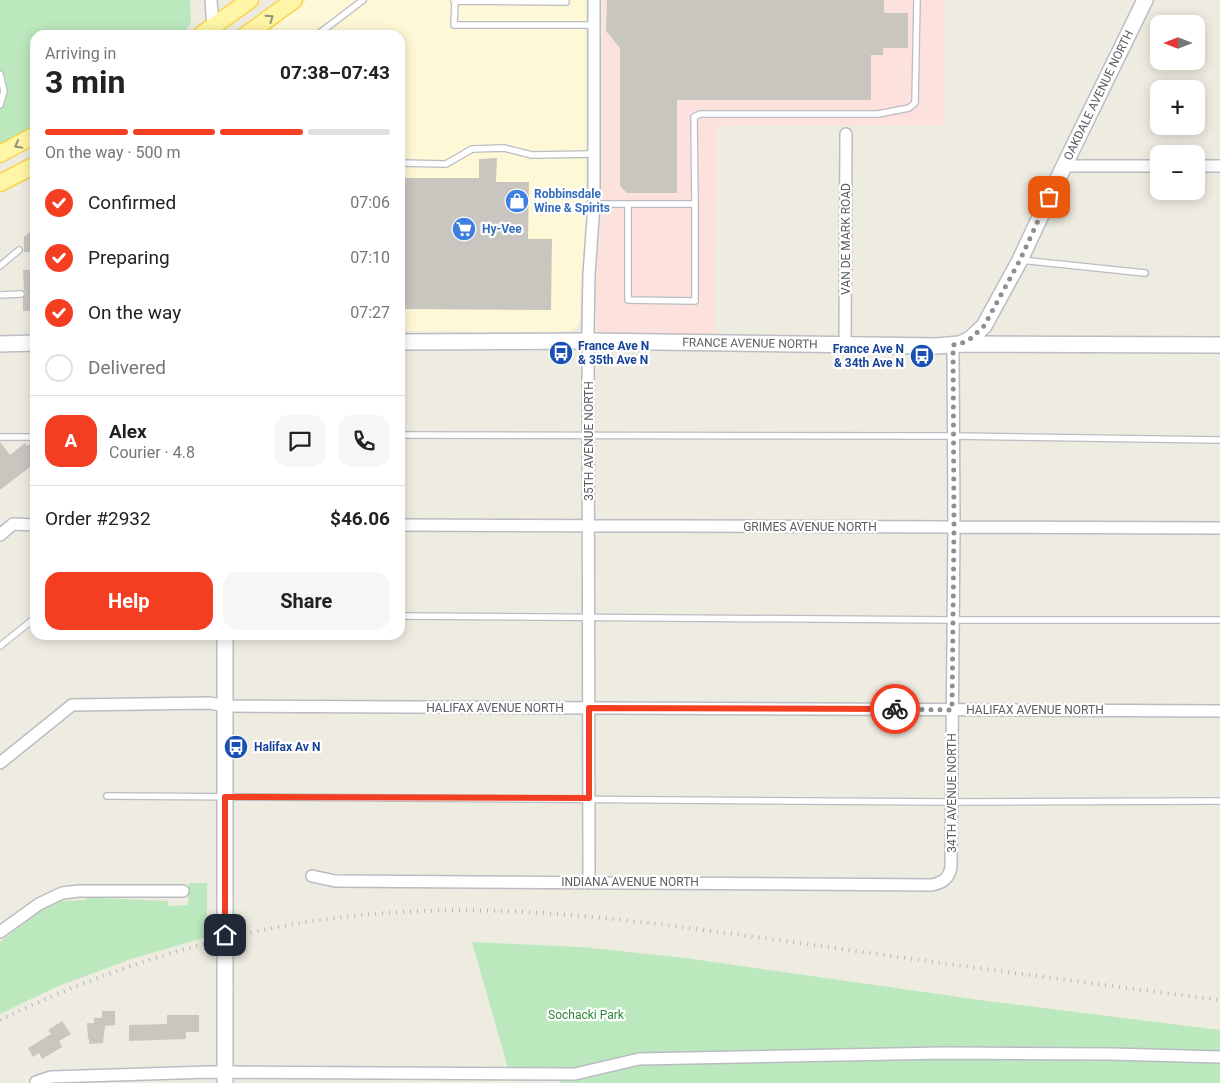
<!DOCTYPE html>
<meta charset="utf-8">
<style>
:root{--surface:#fff;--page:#f6f6f6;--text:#222;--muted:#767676;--line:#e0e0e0;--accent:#f43e22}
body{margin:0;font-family:Roboto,sans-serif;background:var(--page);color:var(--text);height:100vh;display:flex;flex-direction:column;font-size:19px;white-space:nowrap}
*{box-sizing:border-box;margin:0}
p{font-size:16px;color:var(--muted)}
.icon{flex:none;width:28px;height:28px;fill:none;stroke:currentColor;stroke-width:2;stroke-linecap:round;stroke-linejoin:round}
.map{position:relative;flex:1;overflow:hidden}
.panel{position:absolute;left:30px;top:30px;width:375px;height:610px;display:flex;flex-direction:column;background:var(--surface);border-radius:15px;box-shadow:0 2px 12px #0003}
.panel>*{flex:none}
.needle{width:32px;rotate:270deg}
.controls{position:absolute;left:1150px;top:15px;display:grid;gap:10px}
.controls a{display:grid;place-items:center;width:55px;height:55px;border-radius:10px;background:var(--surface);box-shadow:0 2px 12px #0003;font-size:25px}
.pin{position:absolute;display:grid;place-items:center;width:42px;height:42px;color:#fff;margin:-21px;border-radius:10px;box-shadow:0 2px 8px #0006}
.courier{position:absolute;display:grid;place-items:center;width:50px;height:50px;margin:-25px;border:4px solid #f43e22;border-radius:50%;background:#fff;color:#222;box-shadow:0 1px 6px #0007}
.summary em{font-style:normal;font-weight:700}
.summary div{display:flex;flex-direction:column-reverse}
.summary{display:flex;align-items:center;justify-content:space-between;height:85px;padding:0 15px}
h1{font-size:32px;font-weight:700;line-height:38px}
.bar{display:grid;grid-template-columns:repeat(4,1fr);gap:8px 5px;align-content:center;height:60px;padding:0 15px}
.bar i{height:6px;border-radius:4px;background:var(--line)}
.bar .on{background:var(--accent)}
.bar p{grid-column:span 4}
.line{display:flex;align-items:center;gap:12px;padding:0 15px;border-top:1px solid var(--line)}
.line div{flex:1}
.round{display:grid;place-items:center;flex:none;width:52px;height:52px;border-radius:15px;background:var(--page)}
ol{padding:0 15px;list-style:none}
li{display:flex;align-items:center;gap:15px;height:55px}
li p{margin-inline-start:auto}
li .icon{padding:5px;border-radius:50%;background:var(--accent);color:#fff;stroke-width:4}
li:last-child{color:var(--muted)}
li i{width:28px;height:28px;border:2px solid var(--line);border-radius:50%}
.action{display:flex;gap:10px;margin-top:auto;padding:10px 15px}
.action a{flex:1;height:58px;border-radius:15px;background:var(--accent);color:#fff;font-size:20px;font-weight:700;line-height:58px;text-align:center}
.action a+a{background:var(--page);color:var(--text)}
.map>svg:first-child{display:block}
.commercial{fill:#fff8d6}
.medical{fill:#fde1dc}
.green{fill:#bce8be}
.building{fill:#c9c6bf}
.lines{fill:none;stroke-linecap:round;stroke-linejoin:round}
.lane-casing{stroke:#b9bcc2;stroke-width:8}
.street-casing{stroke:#b9bcc2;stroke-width:14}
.secondary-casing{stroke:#babdc4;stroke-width:18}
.primary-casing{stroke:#fad44e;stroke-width:19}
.lane{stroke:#fff;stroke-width:5.5}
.street{stroke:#fff;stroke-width:11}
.secondary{stroke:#fff;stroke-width:15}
.primary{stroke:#fff5a6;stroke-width:16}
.rail{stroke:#b5b6b7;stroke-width:4;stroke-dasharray:1 6;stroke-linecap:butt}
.secondary-bridge-casing{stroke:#babdc4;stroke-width:18;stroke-linecap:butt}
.secondary-bridge{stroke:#fff;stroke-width:15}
.oneway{stroke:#94937b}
.done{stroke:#8e9090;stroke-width:5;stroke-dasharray:0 9}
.route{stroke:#f43e22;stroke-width:6}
.labels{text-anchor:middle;stroke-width:4.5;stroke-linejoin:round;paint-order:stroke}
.street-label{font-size:12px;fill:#5a5e64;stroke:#fff}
.shop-label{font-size:12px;font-weight:bold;fill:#366cbe;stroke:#fff;text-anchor:start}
.transit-label{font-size:12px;font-weight:bold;fill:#164399;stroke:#fff;text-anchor:start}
.park-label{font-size:12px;fill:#2f8638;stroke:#fff}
</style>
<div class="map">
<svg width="1220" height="1083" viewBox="0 0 1220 1083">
<rect width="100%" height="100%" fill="#eeece1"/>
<path class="commercial" d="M307,0H586V224L581,277L580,319L577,328L571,331L558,332L400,331V35H259Z"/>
<path class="medical" d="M603,0H944V125L717,126L715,335L599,332L596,329L597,260L601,226Z"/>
<path class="green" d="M0,0H190L191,22L184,35H35V125L0,146Z
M189,883H207V937L131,959L56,987L0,1014V942L47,905H53L61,901L85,900L88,896L98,894L101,898L168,901V906L188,905Z
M472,942L582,947L685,958L987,1001L1220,1030V1083H561L559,1077L508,1068Z"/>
<path class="building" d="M607,0H884V13H908V48H883V55H871V100H677V193H627L620,186V48L606,31Z
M497,158L496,182H529L528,239H552L551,310L400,309V178H479V159Z
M35,228V252H24V237Z
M23,270H35V311H23V298L26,294L24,290Z
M0,442L10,455L25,443L27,446L32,442H35V463L0,490Z
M102,1011H115V1025L105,1026L103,1043L89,1044V1039H88L87,1023H94V1018H102Z
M167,1015H199V1032H186V1039L129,1041V1025L167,1024Z
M62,1021L71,1034L59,1041L62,1047L42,1059L39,1053L33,1057L28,1048L51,1034L48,1030Z"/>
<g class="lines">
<g class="lane-casing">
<path id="lane" d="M455,0L454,25H595
M454,1L566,2
M317,35L363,0
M0,74L4,91L0,105
M400,163L446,164L472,149L504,148L532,155L594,154
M594,204H695L694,117L700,114H878L909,108L915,103L917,0
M628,205V300L695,301V204
M1020,260L1145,273
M0,266L19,250
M0,295L21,294
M400,435L953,436L1220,440
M0,437H35
M400,616L952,620H1220
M0,646L35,618
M107,796L952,802L1220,801"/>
</g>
<g class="street-casing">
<path id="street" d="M211,0L213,26
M1064,166H1159
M1196,166H1220
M845,344L846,134
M400,525L1220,528
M0,535L13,524L35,525
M0,763L72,705L210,703L225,706L1220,711
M312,876L335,881L932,885C944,882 949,878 951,867L954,527L953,345
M589,882L588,328L589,275L594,204V0
M0,932L39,904L62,893L79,891H183
M36,1082L51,1077L209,1072L575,1074L639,1059L943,1053L1112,1054L1220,1057"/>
</g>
<g class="secondary-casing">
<g id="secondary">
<path id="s1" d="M400,342L589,341L936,346L960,344L1220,345"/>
<path d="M0,344L35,343"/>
<path id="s2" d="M960,344L970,339L984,326L1020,260L1064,166L1145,0"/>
<path d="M225,635V901"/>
<path d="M225,985V1083"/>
</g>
</g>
<g class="primary-casing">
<path id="primary" d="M201,35L250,0
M246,35L294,0
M0,154L35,135
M0,183L35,165"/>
</g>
<use href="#lane" class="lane"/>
<use href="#street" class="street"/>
<use href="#secondary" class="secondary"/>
<use href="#primary" class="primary"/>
<path class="rail" d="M0,1020C126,959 261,920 401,912C535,904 667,925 799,943C939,963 1079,982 1220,1000"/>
<g class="secondary-bridge-casing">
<path id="secondary-bridge" d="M225,901V985"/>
</g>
<use href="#secondary-bridge" class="secondary-bridge"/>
</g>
<defs><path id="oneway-chevron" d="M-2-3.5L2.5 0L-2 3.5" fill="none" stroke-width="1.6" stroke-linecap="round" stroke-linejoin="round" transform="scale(1.25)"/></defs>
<g class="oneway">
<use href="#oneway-chevron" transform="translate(270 18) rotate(-35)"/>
<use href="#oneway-chevron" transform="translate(18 145) rotate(152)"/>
</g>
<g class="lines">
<path class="done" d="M895,709L952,710L954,527L953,345L960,344L970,339L984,326L1020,260L1049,197"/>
<path class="route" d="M225,935V797L589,798V708L895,709"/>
</g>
<defs>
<g id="shop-disc" transform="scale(1.25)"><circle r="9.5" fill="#3f7fe0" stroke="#fff"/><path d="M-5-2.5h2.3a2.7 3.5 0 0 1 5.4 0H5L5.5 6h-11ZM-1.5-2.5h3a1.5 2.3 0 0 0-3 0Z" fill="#fff"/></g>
<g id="supermarket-disc" transform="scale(1.25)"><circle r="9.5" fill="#3f7fe0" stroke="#fff"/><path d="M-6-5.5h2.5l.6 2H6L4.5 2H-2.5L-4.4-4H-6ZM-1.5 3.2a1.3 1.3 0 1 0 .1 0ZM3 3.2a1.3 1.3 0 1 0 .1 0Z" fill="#fff"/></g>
<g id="bus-disc" transform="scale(1.25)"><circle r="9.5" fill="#1a4fb4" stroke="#fff"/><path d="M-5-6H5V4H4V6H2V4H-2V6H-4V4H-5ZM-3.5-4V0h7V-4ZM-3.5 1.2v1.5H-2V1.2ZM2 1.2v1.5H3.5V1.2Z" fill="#fff"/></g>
</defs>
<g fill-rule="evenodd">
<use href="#shop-disc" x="517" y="201"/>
<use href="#supermarket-disc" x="464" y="229"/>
<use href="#bus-disc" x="561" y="353"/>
<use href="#bus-disc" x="922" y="356"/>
<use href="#bus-disc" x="236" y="747"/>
</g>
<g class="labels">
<g class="street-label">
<text dy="4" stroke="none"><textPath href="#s2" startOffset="288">OAKDALE AVENUE NORTH</textPath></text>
<text transform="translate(846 239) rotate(-90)" y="4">VAN DE MARK ROAD</text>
<text dy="4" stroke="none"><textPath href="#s1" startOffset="350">FRANCE AVENUE NORTH</textPath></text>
<text transform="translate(589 441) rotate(-90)" y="4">35TH AVENUE NORTH</text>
<text x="810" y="531">GRIMES AVENUE NORTH</text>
<text x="495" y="712">HALIFAX AVENUE NORTH</text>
<text x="1035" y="714">HALIFAX AVENUE NORTH</text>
<text transform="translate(952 793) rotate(-90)" y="4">34TH AVENUE NORTH</text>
<text x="630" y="886">INDIANA AVENUE NORTH</text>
</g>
<g class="shop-label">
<text x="534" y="198">Robbinsdale<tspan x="534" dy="14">Wine &amp; Spirits</tspan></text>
<text x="482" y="233">Hy-Vee</text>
</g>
<g class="transit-label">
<text x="578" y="350">France Ave N<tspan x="578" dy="14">&amp; 35th Ave N</tspan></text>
<text x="904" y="353" text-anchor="end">France Ave N<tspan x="904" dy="14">&amp; 34th Ave N</tspan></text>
<text x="254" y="751">Halifax Av N</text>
</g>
<g class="park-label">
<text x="586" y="1019">Sochacki Park</text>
</g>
</g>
</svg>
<div class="controls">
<a><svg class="needle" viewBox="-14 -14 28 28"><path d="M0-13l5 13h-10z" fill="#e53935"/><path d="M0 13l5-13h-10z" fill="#767676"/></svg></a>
<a>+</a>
<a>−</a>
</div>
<div class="pin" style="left:1049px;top:197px;background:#ea580c"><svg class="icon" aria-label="bag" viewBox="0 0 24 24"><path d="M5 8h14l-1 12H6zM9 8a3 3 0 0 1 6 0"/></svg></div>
<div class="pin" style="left:225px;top:935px;background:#1f2937"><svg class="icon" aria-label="home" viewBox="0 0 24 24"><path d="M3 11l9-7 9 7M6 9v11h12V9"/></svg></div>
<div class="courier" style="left:895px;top:709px"><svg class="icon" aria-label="bike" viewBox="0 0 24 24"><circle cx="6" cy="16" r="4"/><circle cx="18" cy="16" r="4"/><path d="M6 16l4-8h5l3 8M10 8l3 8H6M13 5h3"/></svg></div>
<section class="panel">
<div class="summary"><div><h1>3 min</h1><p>Arriving in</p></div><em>07:38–07:43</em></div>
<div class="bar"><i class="on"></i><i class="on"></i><i class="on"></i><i></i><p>On the way · 500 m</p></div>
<ol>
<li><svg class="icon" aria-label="check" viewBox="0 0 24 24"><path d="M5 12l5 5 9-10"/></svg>Confirmed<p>07:06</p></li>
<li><svg class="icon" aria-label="check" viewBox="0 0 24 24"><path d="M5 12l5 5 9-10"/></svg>Preparing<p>07:10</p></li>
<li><svg class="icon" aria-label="check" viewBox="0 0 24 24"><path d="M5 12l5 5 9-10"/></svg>On the way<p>07:27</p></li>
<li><i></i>Delivered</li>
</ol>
<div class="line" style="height:90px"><b class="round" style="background:var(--accent);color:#fff">A</b><div><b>Alex</b><p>Courier · 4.8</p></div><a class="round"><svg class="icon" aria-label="chat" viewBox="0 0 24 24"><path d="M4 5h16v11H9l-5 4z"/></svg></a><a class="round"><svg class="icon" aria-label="phone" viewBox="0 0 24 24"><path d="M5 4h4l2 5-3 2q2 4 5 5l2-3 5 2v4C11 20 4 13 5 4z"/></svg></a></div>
<div class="line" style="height:65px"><div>Order #2932</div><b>$46.06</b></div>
<div class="action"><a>Help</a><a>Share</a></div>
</section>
</div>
